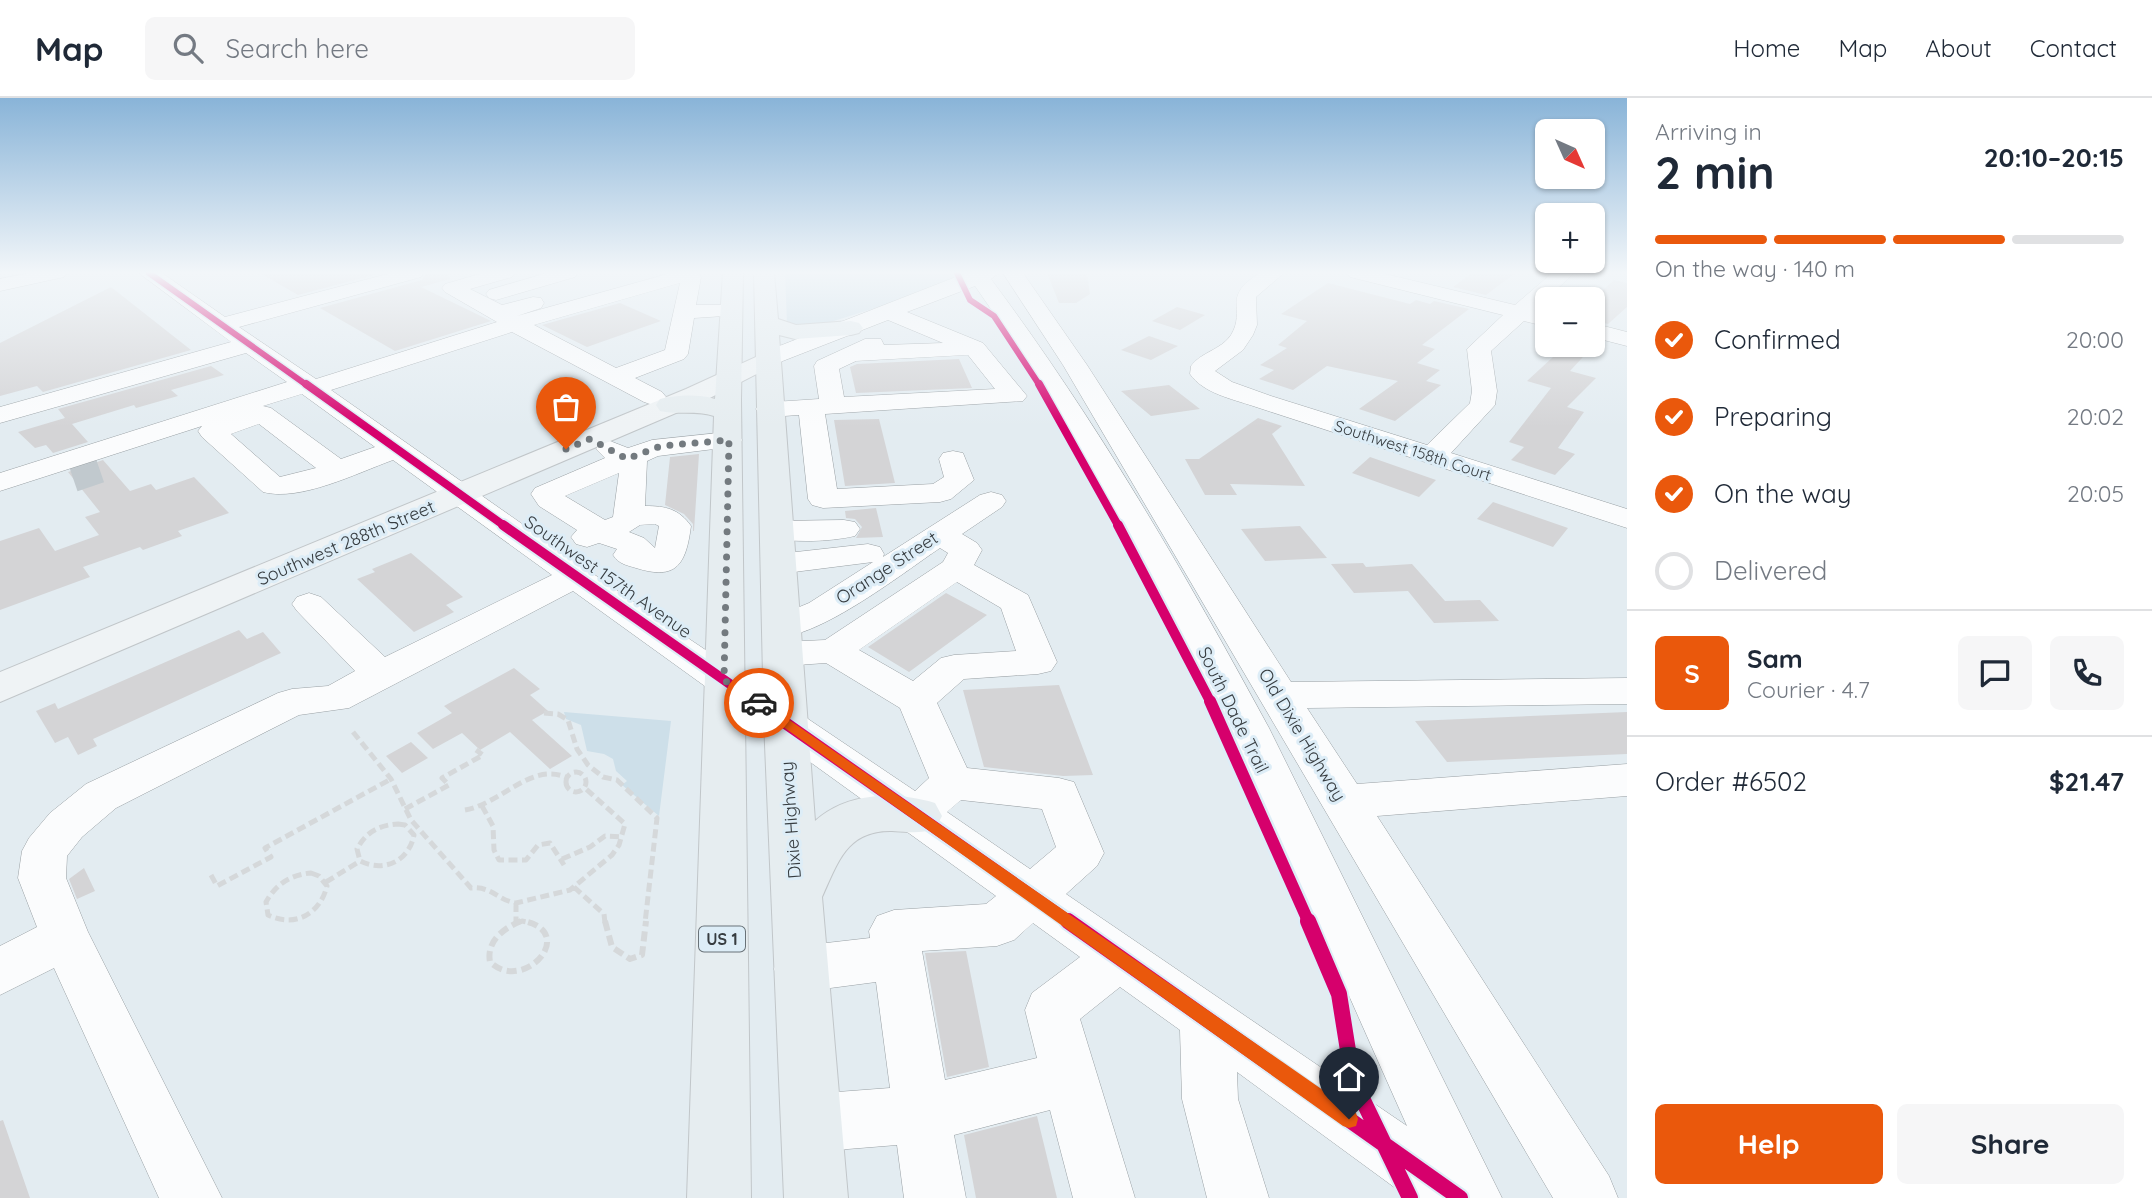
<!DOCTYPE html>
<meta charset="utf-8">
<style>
:root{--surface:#fff;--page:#f6f6f7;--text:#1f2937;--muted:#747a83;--line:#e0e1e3;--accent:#ea580c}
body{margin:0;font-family:Quicksand,sans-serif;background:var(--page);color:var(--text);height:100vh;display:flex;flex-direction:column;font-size:26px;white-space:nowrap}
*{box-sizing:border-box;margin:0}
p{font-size:23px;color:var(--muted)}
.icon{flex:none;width:38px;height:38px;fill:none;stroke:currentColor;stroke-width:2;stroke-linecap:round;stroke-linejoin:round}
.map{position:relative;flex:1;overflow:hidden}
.details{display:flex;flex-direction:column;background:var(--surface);width:525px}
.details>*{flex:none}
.needle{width:46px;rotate:135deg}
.tools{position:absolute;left:1535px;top:21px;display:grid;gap:14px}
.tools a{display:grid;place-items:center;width:70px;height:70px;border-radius:10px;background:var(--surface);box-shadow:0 2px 5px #0004;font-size:35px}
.pin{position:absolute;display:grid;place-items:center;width:60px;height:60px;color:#fff;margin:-72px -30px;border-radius:50% 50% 50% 0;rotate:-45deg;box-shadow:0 0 7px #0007}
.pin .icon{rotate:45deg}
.courier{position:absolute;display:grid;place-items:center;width:70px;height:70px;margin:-35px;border:5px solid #ea580c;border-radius:50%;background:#fff;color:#222;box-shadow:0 2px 9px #0007}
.headline em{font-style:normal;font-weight:800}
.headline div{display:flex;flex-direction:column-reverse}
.headline{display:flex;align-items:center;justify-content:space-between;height:119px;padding:0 28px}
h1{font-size:46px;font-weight:800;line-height:52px}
.bar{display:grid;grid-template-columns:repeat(4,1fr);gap:10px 7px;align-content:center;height:84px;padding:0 28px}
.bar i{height:9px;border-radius:5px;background:var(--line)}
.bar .current{background:var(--accent)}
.bar p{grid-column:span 4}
.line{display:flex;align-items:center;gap:18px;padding:0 28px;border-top:2px solid var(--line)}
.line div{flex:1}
.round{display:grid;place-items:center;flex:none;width:74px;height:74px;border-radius:10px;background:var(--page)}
ol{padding:0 28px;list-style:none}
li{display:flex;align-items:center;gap:21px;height:77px}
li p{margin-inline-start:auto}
li .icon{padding:7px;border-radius:50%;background:var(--accent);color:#fff;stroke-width:4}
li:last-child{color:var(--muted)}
li i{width:38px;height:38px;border:4px solid var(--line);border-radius:50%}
.cta{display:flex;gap:14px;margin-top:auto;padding:14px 28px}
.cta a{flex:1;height:80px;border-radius:10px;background:var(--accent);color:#fff;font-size:28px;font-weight:800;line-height:80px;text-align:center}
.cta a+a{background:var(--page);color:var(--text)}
header{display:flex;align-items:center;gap:42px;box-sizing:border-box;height:98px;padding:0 35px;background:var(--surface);border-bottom:2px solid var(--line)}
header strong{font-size:33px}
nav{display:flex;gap:38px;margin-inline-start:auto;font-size:24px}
.search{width:490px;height:63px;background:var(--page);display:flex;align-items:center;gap:18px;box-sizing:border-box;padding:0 24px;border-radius:10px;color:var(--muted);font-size:26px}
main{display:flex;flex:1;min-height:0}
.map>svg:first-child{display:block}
.green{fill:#cddfe9}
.building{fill:#d4d4d6}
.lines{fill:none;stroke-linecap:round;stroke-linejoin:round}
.minor-tunnel{stroke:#c1c9ce;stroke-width:28;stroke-dasharray:28 14;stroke-linecap:butt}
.minor-casing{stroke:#99a0a4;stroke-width:1}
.major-casing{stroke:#c1c6c9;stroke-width:2}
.highway-casing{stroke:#c1c6c9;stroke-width:2}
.path-far1{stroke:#d5d8da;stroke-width:5;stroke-dasharray:9 4.5;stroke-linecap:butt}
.path{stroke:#d5d8da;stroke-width:6;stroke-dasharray:10 5;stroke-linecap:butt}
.minor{fill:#fbfcfd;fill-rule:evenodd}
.major{fill:#eff3f5;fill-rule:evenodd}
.highway{fill:#e6edf0;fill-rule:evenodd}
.cycleway-far4-casing{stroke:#ddedf7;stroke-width:9}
.cycleway-far3-casing{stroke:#ddedf7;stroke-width:11}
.cycleway-far2-casing{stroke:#ddedf7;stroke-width:14}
.cycleway-far1-casing{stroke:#ddedf7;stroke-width:17}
.cycleway-casing{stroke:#ddedf7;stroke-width:20}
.cycleway-far4{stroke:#d6006c;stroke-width:6}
.cycleway-far3{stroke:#d6006c;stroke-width:8}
.cycleway-far2{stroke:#d6006c;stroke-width:10}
.cycleway-far1{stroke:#d6006c;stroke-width:12}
.cycleway{stroke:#d6006c;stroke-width:16}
.route{fill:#ea580c}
.done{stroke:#737a7f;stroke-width:7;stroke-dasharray:0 12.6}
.labels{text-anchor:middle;stroke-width:6;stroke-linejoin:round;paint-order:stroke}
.far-street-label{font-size:16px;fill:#373d41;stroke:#ddedf7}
.shield{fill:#ddedf7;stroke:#697278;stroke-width:2}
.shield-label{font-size:16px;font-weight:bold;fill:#373d41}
.street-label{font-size:18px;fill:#373d41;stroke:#ddedf7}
</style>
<header>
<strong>Map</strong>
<div class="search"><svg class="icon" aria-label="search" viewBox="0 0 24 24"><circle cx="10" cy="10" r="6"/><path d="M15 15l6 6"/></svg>Search here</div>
<nav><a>Home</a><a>Map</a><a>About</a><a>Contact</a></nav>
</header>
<main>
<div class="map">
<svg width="1627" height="1100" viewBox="0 0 1627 1100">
<rect width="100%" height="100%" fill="#e3ecf1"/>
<path class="green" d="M785,175H953L955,180L888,206L821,227L800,230L787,225Z
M564,614L671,623L659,718L622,687L627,683L616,673L613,661L604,656L587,653L581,627L566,621Z"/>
<path class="building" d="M260,175H381L298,197Z
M427,175H449L450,181L421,189L491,223L395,253L320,210L422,182Z
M1047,175H1087L1090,196L1076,205H1059Z
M1472,175H1515L1486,197L1453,189Z
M1614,182L1627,185V209L1608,226L1592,222V202Z
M1328,185L1410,206L1416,202L1430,206L1434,203L1469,211L1422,247L1435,251L1417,265L1440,272L1426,283L1441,287L1395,323L1359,311L1398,283L1327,268L1293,292L1259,281L1274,272L1260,267L1287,250L1278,247L1307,223L1281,216Z
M111,189L191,252L43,294L37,288L0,298V245Z
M620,205L661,223L587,249L542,227Z
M1177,209L1205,217L1180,232L1152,223Z
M1149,238L1178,248L1151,262L1121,252Z
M1566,247H1594L1570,273L1596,280L1567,309L1584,314L1558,350L1575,356L1555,377L1511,362L1524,349L1509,344L1551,290L1527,283Z
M959,261L972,290L856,295L850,269L857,266Z
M211,268L224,277L171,292L178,298L136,310L134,307L72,326L88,344L53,355L46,347L35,350L18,334L65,320L58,311Z
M1169,287L1200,311L1151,318L1121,293Z
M1258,320L1282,328L1272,336L1305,388L1230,386L1237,397H1205L1185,361H1199Z
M879,321L895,385L845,388L834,322Z
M699,356L694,433H693V426L684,416L665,407L670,359Z
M1370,359L1436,382L1419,399L1352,375Z
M103,362L130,393L151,386L156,392L194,379L229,415L178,433L182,438L143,452L140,449L83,469L90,479L0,512V443L39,430L55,453L99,437L85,419L100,414L68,374Z
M1493,404L1568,430L1553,449L1477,421Z
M876,410L883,439L856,440L862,429L855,421L846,420L845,413Z
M1300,428L1327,460L1265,463L1241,431Z
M411,455L463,499L446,507L454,514L414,534L357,481L375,474L372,471Z
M1363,465L1366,469L1412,466L1445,503L1480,502L1499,523L1434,525L1408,493L1354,495L1331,466Z
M946,495L987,517L909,574L868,549Z
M239,532L247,541L263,534L281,555L93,641L97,648L78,657L68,639L55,645L36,613L55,605L58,611Z
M514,570L540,591L530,597L548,613L532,622L572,658L550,671L510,634L480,652L462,635L433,651L417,635L452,615L444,608Z
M1059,587L1093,677L1063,678L984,669L963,592Z
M1627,614V656L1447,664L1415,623Z
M411,644L428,660L402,675L386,658Z
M84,770L95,793L77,801L69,781Z
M966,853L989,969L947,979L925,855Z
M1037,1018L1057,1100H976L964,1037Z
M3,1022L30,1100H0V1023Z"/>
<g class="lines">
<path class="minor-tunnel" d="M73,380L108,368"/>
<g class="minor-casing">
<path id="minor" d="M29,175H67L64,179L0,193V181Z
M139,175H162L225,219L391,175H424L421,179L239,229L316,281L497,224L445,194L442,190L445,186L483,175H515L512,179L470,191L502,207L533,199L541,200L544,205L541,210L517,218L671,175H698L701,179L696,207H739L742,212L739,217L694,220L688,256L684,261L635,280L662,294L666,299L662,304L653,307L644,304L512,234L331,292L612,489L915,693L929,680L900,610L826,565L782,568L769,564L763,556L769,548L782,544L825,542L943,464L948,455L940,450C904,474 809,549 768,538L763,530L768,522L809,505L873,464L778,476L766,473L762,466L766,459L778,456L868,446L880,449L884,456L883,459L980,397L991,394L1002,397L1006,403L1002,409L962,436L977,445L982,452L974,467L1028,497L1057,564L1051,573L1038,576L964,581L937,605L967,670L1059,680L1074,684L1104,755L1097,768L1066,796L1407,1028C1278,740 1157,447 975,188L907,214L983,245L1027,298L1023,303L825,316L837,391L933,386L944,379L939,361L943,355L953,353L963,355L974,382L951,401L940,404L823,410L812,407L808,401L799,317L769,319L760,317L756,311L760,305L819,301L814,268L817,263L865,241H881L884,247L943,245L888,222L775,266H759L755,261L759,256L966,175H999L991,181C1097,323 1185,475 1269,630L1502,1100H1409L1237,974L1238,1001L1269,1100H1207L1182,1001L1180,932L1120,889L1080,921L1135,1100H1073L1050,1012L954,1037L966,1100H904L897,1047L811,1054L790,1046L782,1025L790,1004L811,996L890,990L876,884L800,894L782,887L774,871L782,855L800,848L870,840L869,833L877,818L894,812L986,806L996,798L573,493L349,610L299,617L116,710L82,739L67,758L66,780L88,834L222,1100H159L54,870L0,897V848L37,829L18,780L22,753L29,740L50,715L86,686L278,595L292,591L328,588L355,573L297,513L292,506L297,499L309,495L321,499L385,559L552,477L393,362C357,375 300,404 263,394L202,339L198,333L202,328L0,393V375L287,284L246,255L0,325V309L231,244ZM680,185L665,252L616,270L534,227ZM968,257L995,291L844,299L839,271L856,263ZM302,296L375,349L341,361L271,310L263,308ZM259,326L316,370L280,379L231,336ZM957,484L1001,510L1016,553L954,557L941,560L913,583L859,552ZM961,702L1042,711L1056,749L1030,771L947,714ZM1033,825L1080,859L1032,895L1025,912L1037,960L945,982L922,853L997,848L1014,842Z
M547,175H578L575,179L496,202L489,200L486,196L489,192Z
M1003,175H1023L1087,267L1291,584L1627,580V606L1307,610L1357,686L1627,666V698L1377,718L1609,1078L1618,1100H1553L1063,267Z
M1260,175H1284L1256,199L1257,227L1253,237L1243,252L1215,273L1232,284L1271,298L1427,347L1470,305L1472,293L1467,251L1503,217L1350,179L1347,175H1381L1515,207L1552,175H1574L1535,212L1544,214L1547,219L1544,224L1536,226L1524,223L1491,253L1497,293L1495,307L1451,355L1627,411V430L1253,308C1232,301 1203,295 1190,276L1191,268C1201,254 1221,252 1231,237C1247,210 1220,199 1260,175Z
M1592,225L1627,234V248L1592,239Z
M728,334L738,336L742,342L738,348L658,358L647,363L645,408C666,408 679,411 691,428C686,466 677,483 636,470C626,467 619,466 613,457L617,451L599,445L587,449L576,446L571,439L577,432L539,408L531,396L535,390L605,360L596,351L600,345L610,343L628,350L652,342ZM619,375L613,419L605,422L565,398ZM655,426L659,428L655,450L644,440L629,434L640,427Z
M844,422L855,424L860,431L855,438C829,444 792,445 766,439L761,432L766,425L777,423Z"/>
</g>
<g class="major-casing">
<path id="major" d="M767,254L776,256L779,261L776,266L704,303L0,604V574L686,291Z"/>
</g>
<g class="highway-casing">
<path id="highway" d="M723,175H743L741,302L751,1100H687L714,318C696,312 678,317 660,313L656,307L660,301C677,297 698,296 715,301Z
M754,175H774L778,221L796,227L851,223L859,225L863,230L859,235L851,237L795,241L779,237L815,723C847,694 896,693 935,705L942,718L935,731C919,736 909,734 892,733C847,732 838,764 822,799L848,1100H784L764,623Z"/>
</g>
<path class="path-far1" d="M544,615L558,616L568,622L577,651L588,667L603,679L617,682L657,720L645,825
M353,634L391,681L411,722L471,790C492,788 497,802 516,805L570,792L612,757L619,747L625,726L585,690
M566 684a10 10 0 1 1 20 0a10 10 0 1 1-20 0Z
M482,708L493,728L494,752L499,762H526L538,747L550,745L564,767
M405,711L449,687L442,680L483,657L476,652
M465,712C503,705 531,663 568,680
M398,726L405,727L414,737C409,763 384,775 360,763L357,751C366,734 379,727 398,726Z
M562,761L590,749L605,738L622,739
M311,775L319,778L327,788C320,816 295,830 268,817L266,804C276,786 290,777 311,775Z
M211,777L217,788L271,759L265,750L391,681
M326,784L360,763
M574,789L604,816L605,825
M516,805V824
M517,825L522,823L532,825"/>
<path class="path" d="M521,823C504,830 486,843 490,864C523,896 579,835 524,823
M605,823L612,849L630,861L642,857L646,823"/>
<use href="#minor" class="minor"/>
<use href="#major" class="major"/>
<use href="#highway" class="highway"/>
<g class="cycleway-far4-casing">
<path id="cycleway-far4" d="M149,175L308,288
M957,175L970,202L994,218L1040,288"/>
</g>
<g class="cycleway-far3-casing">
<path id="cycleway-far3" d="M306,286L506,429
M1039,286L1119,429"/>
</g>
<g class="cycleway-far2-casing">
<path id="cycleway-far2" d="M503,427L757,605
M1118,427L1211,605"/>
</g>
<g class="cycleway-far1-casing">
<path id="cycleway-far1" d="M754,603L1071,825
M1210,603L1309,825"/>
</g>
<g class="cycleway-casing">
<path id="cycleway" d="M1068,823L1460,1100
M1308,823L1339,896L1350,965L1358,992L1410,1100"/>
</g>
<use href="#cycleway-far4" class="cycleway-far4"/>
<use href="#cycleway-far3" class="cycleway-far3"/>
<use href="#cycleway-far2" class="cycleway-far2"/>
<use href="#cycleway-far1" class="cycleway-far1"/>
<use href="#cycleway" class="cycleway"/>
</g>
<linearGradient id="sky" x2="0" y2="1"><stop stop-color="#89b4d8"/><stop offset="0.53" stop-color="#f2f6f9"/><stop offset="1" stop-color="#f2f6f9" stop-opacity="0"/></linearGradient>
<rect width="1627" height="329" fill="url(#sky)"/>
<path class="route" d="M759,601L1356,1015L1358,1021L1356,1028L1349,1030L1343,1028L754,608L753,605Z"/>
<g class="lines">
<path class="done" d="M566,351L590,341L627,361L661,348L729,342L724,582L759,605"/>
</g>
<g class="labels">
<g class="far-street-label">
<text transform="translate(1413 352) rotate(18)" y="6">Southwest 158th Court</text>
</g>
<rect class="shield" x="699" y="828.5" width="46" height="25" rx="5"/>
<g class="shield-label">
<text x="722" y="847">US 1</text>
</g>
<g class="street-label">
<text transform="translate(346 445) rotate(-23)" y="6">Southwest 288th Street</text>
<text transform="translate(887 470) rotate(-33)" y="6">Orange Street</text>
<text transform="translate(608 479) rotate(35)" y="6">Southwest 157th Avenue</text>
<text transform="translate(1233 612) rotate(64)" y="6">South Dade Trail</text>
<text transform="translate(1302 637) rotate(59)" y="6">Old Dixie Highway</text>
<text transform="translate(791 722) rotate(-94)" y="6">Dixie Highway</text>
</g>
</g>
</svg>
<div class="tools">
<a><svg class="needle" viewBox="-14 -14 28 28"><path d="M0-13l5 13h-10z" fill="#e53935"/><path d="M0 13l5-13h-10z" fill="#747a83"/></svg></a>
<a>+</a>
<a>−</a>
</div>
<div class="pin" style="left:566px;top:351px;background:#ea580c"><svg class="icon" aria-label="bag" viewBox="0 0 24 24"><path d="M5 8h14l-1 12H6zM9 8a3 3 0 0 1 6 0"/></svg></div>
<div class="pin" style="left:1349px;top:1021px;background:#1f2937"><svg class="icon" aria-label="home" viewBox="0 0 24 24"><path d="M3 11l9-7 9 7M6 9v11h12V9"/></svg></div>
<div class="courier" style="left:759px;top:605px"><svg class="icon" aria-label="car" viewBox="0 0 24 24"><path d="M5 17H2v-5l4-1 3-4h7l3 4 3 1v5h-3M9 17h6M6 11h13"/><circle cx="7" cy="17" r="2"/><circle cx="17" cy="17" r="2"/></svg></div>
</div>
<section class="details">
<div class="headline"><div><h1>2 min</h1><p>Arriving in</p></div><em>20:10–20:15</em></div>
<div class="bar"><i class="current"></i><i class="current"></i><i class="current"></i><i></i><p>On the way · 140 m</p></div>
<ol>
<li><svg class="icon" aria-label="check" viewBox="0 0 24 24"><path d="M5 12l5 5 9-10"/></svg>Confirmed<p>20:00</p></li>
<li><svg class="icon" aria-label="check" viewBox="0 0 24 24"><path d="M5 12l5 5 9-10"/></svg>Preparing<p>20:02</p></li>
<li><svg class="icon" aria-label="check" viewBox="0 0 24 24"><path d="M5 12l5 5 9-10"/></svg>On the way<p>20:05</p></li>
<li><i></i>Delivered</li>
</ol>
<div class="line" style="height:126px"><b class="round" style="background:var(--accent);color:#fff">S</b><div><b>Sam</b><p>Courier · 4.7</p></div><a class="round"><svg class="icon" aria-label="chat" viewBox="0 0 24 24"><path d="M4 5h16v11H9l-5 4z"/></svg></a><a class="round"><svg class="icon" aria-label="phone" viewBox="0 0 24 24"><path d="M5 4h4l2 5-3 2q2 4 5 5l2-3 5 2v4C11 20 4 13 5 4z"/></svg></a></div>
<div class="line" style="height:91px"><div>Order #6502</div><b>$21.47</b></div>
<div class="cta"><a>Help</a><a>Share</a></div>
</section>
</main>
